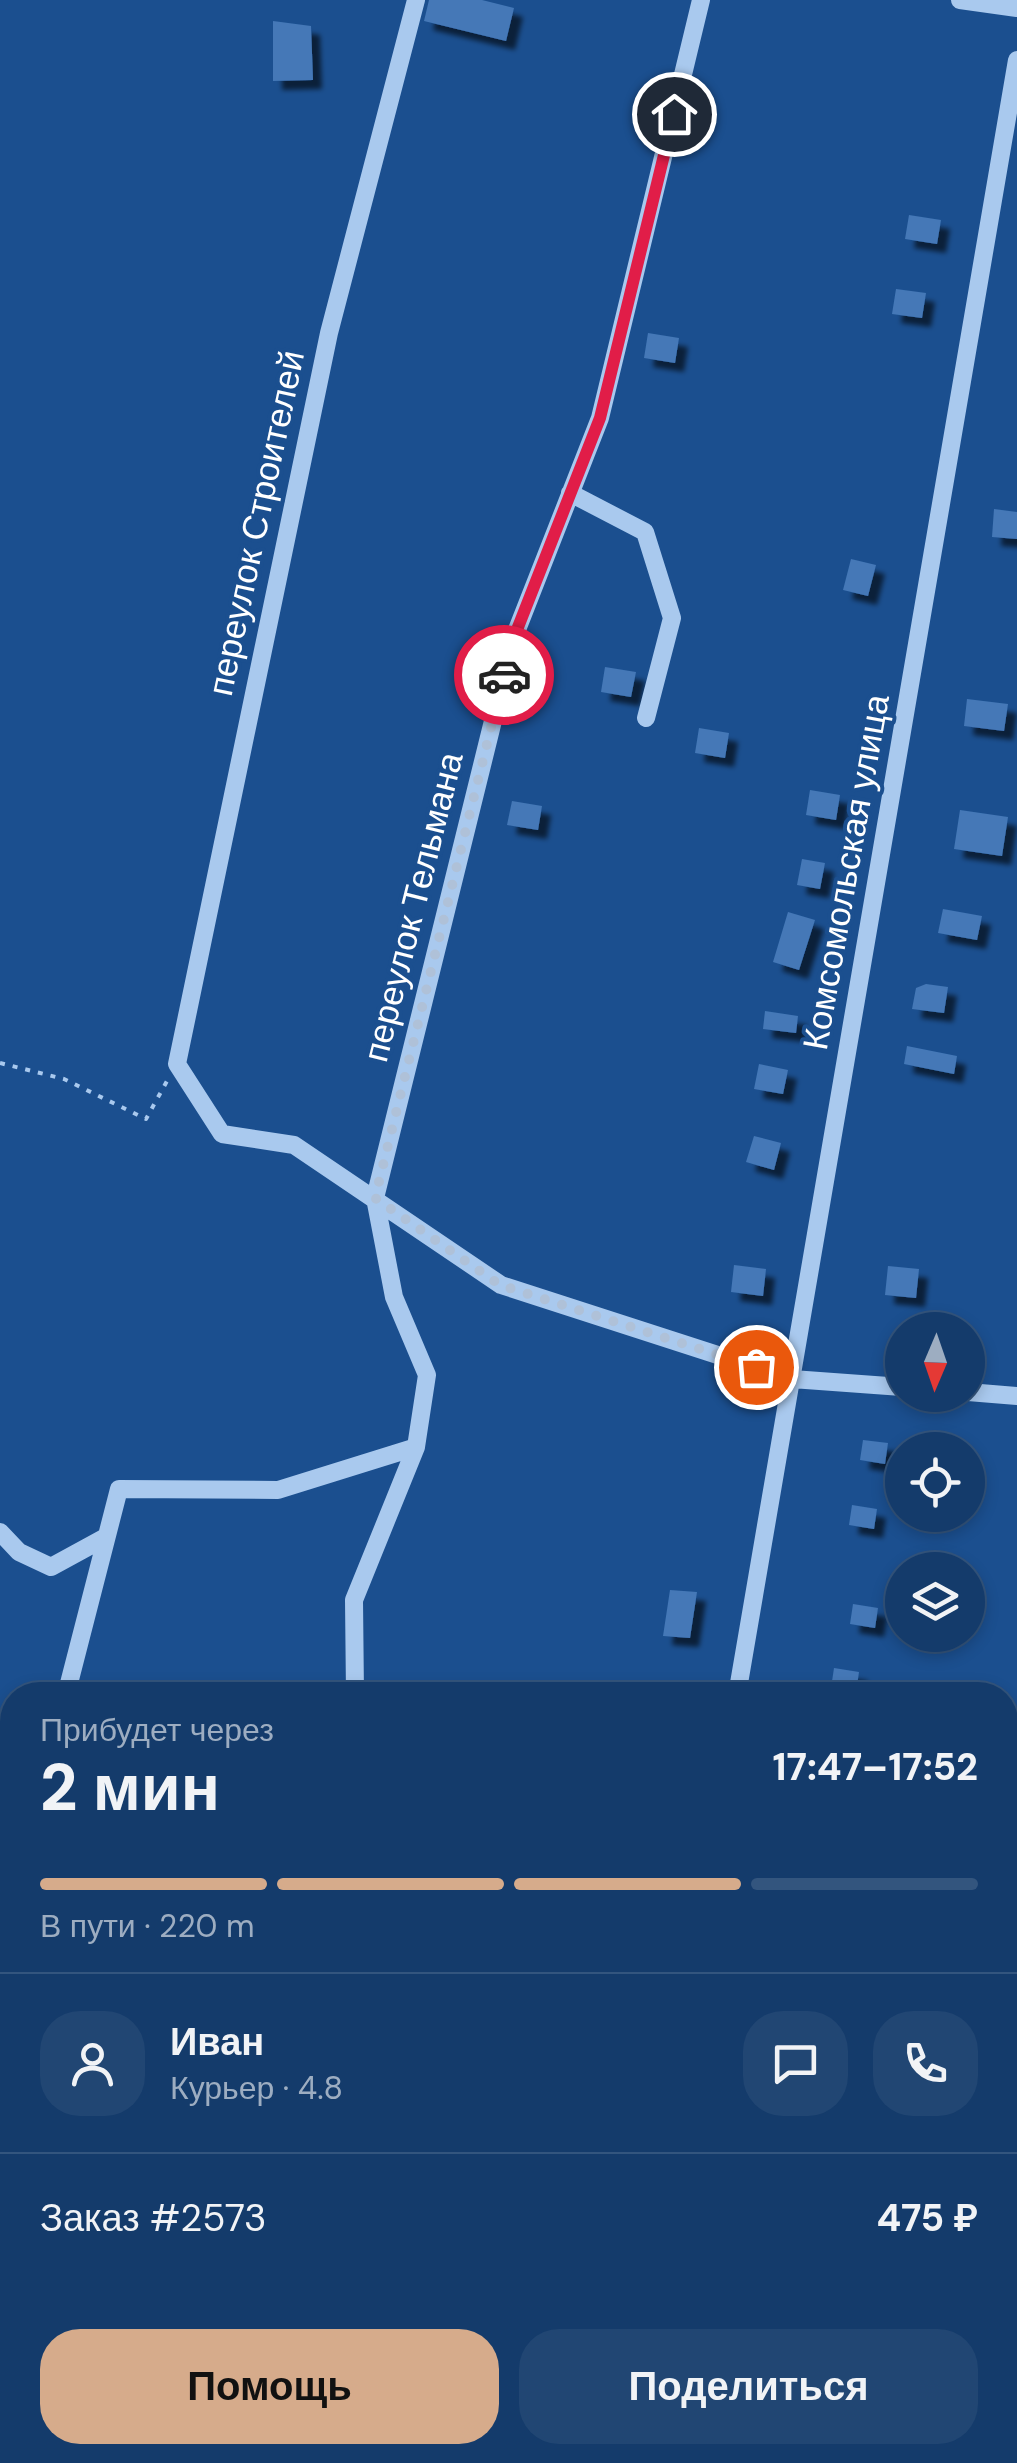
<!DOCTYPE html>
<html lang="ru">
<meta charset="utf-8">
<style>
:root{--surface:#143b6b;--page:#214673;--text:#f1f3f6;--muted:#9dadc1;--line:#33557e;--accent:#d6ab8b}
body{margin:0;font-family:"DM Sans",sans-serif;background:var(--page);color:var(--text);height:100vh;display:flex;flex-direction:column;font-size:38px;white-space:nowrap}
*{box-sizing:border-box;margin:0}
p{font-size:32px;color:var(--muted)}
.icon{flex:none;width:55px;height:55px;fill:none;stroke:currentColor;stroke-width:2;stroke-linecap:round;stroke-linejoin:round}
.map{position:relative;flex:1;overflow:hidden}
.drawer{position:absolute;left:0px;top:1682px;width:1018px;height:782px;display:flex;flex-direction:column;background:var(--surface);border-radius:40px 40px 0 0;box-shadow:0 5px 15px #0003,0 0 0 2px var(--line)}
.drawer>*{flex:none}
.needle{width:65px;rotate:182deg}
.controls{position:absolute;left:885px;top:1312px;display:grid;gap:20px}
.controls a{display:grid;place-items:center;width:100px;height:100px;border-radius:50%;background:var(--surface);box-shadow:0 5px 15px #0003,0 0 0 2px var(--line);font-size:50px}
.pin{position:absolute;display:grid;place-items:center;width:85px;height:85px;color:#fff;margin:-42px;border:5px solid #fff;border-radius:50%;box-shadow:0 2px 10px #0007}
.courier{position:absolute;display:grid;place-items:center;width:100px;height:100px;margin:-50px;border:8px solid #e11d48;border-radius:50%;background:#fff;color:#222;box-shadow:0 2px 12px #0007}
.headline em{font-style:normal;font-weight:800}
.headline div{display:flex;flex-direction:column-reverse}
.headline{display:flex;align-items:center;justify-content:space-between;height:170px;padding:0 40px}
h1{font-size:65px;font-weight:800;line-height:75px}
.bar{display:grid;grid-template-columns:repeat(4,1fr);gap:15px 10px;align-content:center;height:120px;padding:0 40px}
.bar i{height:12px;border-radius:8px;background:var(--line)}
.bar .selected{background:var(--accent)}
.bar p{grid-column:span 4}
.line{display:flex;align-items:center;gap:25px;padding:0 40px;border-top:2px solid var(--line)}
.line div{flex:1}
.round{display:grid;place-items:center;flex:none;width:105px;height:105px;border-radius:40px;background:var(--page)}
.cta{display:flex;gap:20px;margin-top:auto;padding:20px 40px}
.cta a{flex:1;height:115px;border-radius:40px;background:var(--accent);color:#111;font-size:40px;font-weight:800;line-height:115px;text-align:center}
.cta a+a{background:var(--page);color:var(--text)}
.map>svg:first-child{display:block}
.building{fill:#4478b7;filter:url(#shadow)}
.lines{fill:none;stroke-linecap:round;stroke-linejoin:round}
.path{stroke:#a9c9ee;stroke-width:4;stroke-dasharray:5 8;stroke-linecap:butt}
.minor{stroke:#a9c9ee;stroke-width:18}
.done{stroke:#afc1d8;stroke-width:10;stroke-dasharray:0 18}
.route{stroke:#e11d48;stroke-width:12}
.labels{text-anchor:middle;stroke-width:8;stroke-linejoin:round;paint-order:stroke}
.street-label{font-size:35px;fill:#fff;stroke:#1b4f8f}
</style>
<div class="map">
<svg width="1017" height="2463" viewBox="0 0 1017 2463">
<defs>
<filter id="shadow"><feDropShadow dx="9" dy="9" stdDeviation="2.5" flood-color="#0009"/></filter>
</defs>
<rect width="100%" height="100%" fill="#1b4f8f"/>
<path class="building" d="M429,0H482L514,8L506,41L424,21Z
M273,21L311,26L313,80L273,81Z
M909,215L941,220L937,244L905,239Z
M896,289L926,293L922,318L892,314Z
M648,333L679,338L675,363L644,358Z
M994,509L1017,512V539L992,537Z
M851,559L876,565L868,596L843,590Z
M605,667L636,672L631,697L601,692Z
M967,699L1008,704L1004,731L964,726Z
M699,728L729,733L725,758L695,753Z
M810,790L840,795L836,820L806,815Z
M512,801L542,806L538,830L507,825Z
M960,810L1008,817L1002,856L954,849Z
M802,859L825,863L820,889L797,885Z
M943,909L982,916L977,940L938,933Z
M788,912L815,920L799,970L773,962Z
M926,984L948,987L944,1013L912,1009L916,988Z
M765,1011L798,1016L796,1033L763,1029Z
M907,1046L957,1056L954,1074L904,1064Z
M759,1064L788,1070L783,1094L754,1089Z
M754,1136L781,1143L774,1170L746,1162Z
M734,1265L766,1269L763,1296L731,1292Z
M888,1266L919,1269L916,1298L885,1295Z
M863,1440L888,1443L885,1464L860,1460Z
M852,1505L877,1509L874,1529L849,1525Z
M670,1590L697,1592L690,1638L663,1636Z
M853,1604L878,1608L875,1628L850,1624Z
M834,1668L859,1672L856,1692L831,1688Z"/>
<g class="lines">
<path class="path" d="M0,1063L64,1079L146,1119L167,1081"/>
<path class="minor" d="M416,0L329,333L177,1064L222,1134L294,1145L501,1285L792,1379L902,1387
M960,0L1017,8
M570,493L645,532L672,618L646,718
M968,1392L1017,1396
M0,1532L19,1552L51,1567L106,1537
M66,1695L119,1489L278,1490L416,1447L427,1375L394,1297L375,1198L513,640L600,418L701,0
M355,1695L354,1600L416,1447
M737,1695L1017,60
M0,1953L12,1904
M1005,2188L1017,2190
M223,2463L225,2452
M641,2463L644,2452"/>
</g>
<g class="lines">
<path class="done" d="M504,675L375,1198L500,1285L756,1367"/>
<path class="route" d="M504,675L513,640L600,418L674,114"/>
</g>
<g class="labels">
<g class="street-label">
<text transform="translate(256 523) rotate(-78)" y="12">переулок Строителей</text>
<text transform="translate(846 872) rotate(-80)" y="12">Комсомольская улица</text>
<text transform="translate(413 907) rotate(-76)" y="12">переулок Тельмана</text>
</g>
</g>
</svg>
<div class="controls">
<a><svg class="needle" viewBox="-14 -14 28 28"><path d="M0-13l5 13h-10z" fill="#e53935"/><path d="M0 13l5-13h-10z" fill="#9dadc1"/></svg></a>
<a><svg class="icon" aria-label="locate" viewBox="0 0 24 24"><circle cx="12" cy="12" r="6"/><path d="M12 2v4M12 18v4M2 12h4M18 12h4"/></svg></a>
<a><svg class="icon" aria-label="layers" viewBox="0 0 24 24"><path d="M12 4l9 5-9 5-9-5zM3 14l9 5 9-5"/></svg></a>
</div>
<div class="pin" style="left:756px;top:1367px;background:#ea580c"><svg class="icon" aria-label="bag" viewBox="0 0 24 24"><path d="M5 8h14l-1 12H6zM9 8a3 3 0 0 1 6 0"/></svg></div>
<div class="pin" style="left:674px;top:114px;background:#1f2937"><svg class="icon" aria-label="home" viewBox="0 0 24 24"><path d="M3 11l9-7 9 7M6 9v11h12V9"/></svg></div>
<div class="courier" style="left:504px;top:675px"><svg class="icon" aria-label="car" viewBox="0 0 24 24"><path d="M5 17H2v-5l4-1 3-4h7l3 4 3 1v5h-3M9 17h6M6 11h13"/><circle cx="7" cy="17" r="2"/><circle cx="17" cy="17" r="2"/></svg></div>
<section class="drawer">
<div class="headline"><div><h1>2 мин</h1><p>Прибудет через</p></div><em>17:47–17:52</em></div>
<div class="bar"><i class="selected"></i><i class="selected"></i><i class="selected"></i><i></i><p>В пути · 220 m</p></div>
<div class="line" style="height:180px"><a class="round"><svg class="icon" aria-label="person" viewBox="0 0 24 24"><circle cx="12" cy="8" r="4"/><path d="M4 21q1-7 8-7t8 7"/></svg></a><div><b>Иван</b><p>Курьер · 4.8</p></div><a class="round"><svg class="icon" aria-label="chat" viewBox="0 0 24 24"><path d="M4 5h16v11H9l-5 4z"/></svg></a><a class="round"><svg class="icon" aria-label="phone" viewBox="0 0 24 24"><path d="M5 4h4l2 5-3 2q2 4 5 5l2-3 5 2v4C11 20 4 13 5 4z"/></svg></a></div>
<div class="line" style="height:130px"><div>Заказ #2573</div><b>475 ₽</b></div>
<div class="cta"><a>Помощь</a><a>Поделиться</a></div>
</section>
</div>
